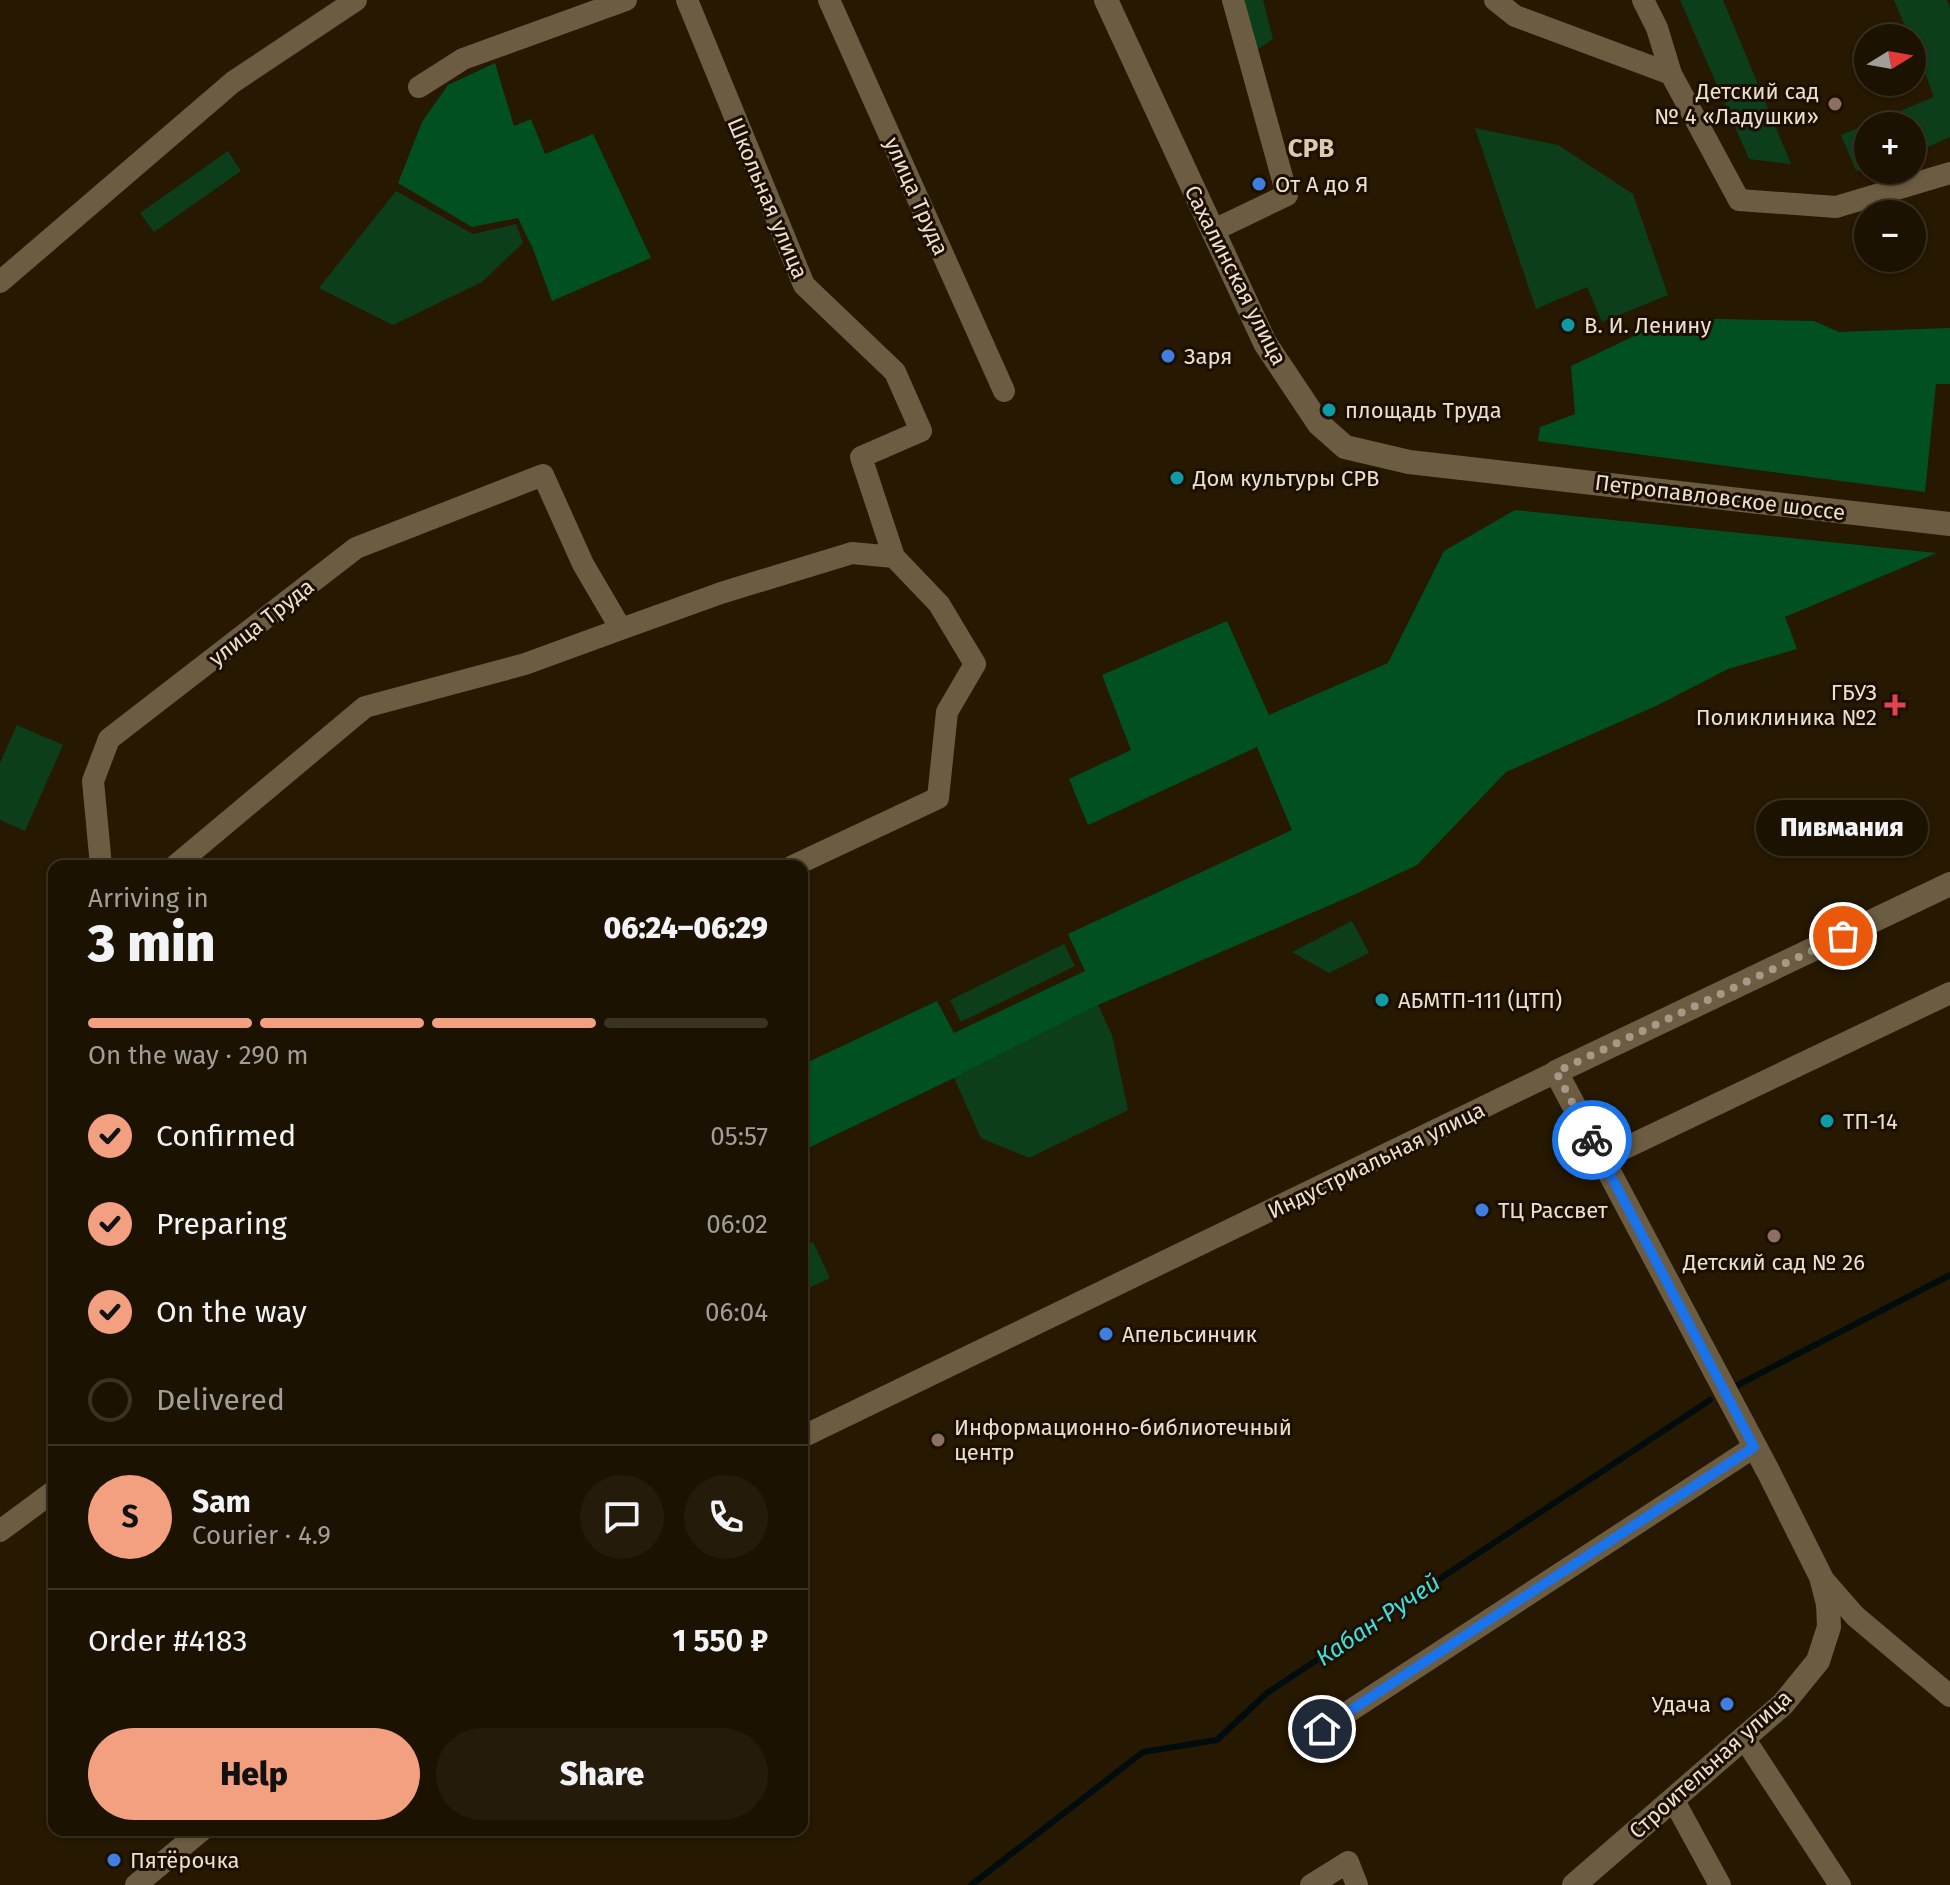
<!DOCTYPE html>
<meta charset="utf-8">
<style>
:root{--surface:#1c1201;--page:#251b0b;--text:#f1f3f6;--muted:#a09e99;--line:#3a3223;--accent:#f2a07f}
body{margin:0;font-family:"Fira Sans",sans-serif;background:var(--page);color:var(--text);height:100vh;display:flex;flex-direction:column;font-size:30px;white-space:nowrap}
*{box-sizing:border-box;margin:0}
p{font-size:26px;color:var(--muted)}
.icon{flex:none;width:44px;height:44px;fill:none;stroke:currentColor;stroke-width:2;stroke-linecap:round;stroke-linejoin:round}
.map{position:relative;flex:1;overflow:hidden}
.panel{position:absolute;left:48px;top:860px;width:760px;height:976px;display:flex;flex-direction:column;background:var(--surface);border-radius:16px;box-shadow:0 2px 6px #0004,0 0 0 2px var(--line)}
.panel>*{flex:none}
.needle{width:52px;rotate:79deg}
.tools{position:absolute;left:1854px;top:24px;display:grid;gap:16px}
.tools a{display:grid;place-items:center;width:72px;height:72px;border-radius:50%;background:var(--surface);box-shadow:0 2px 6px #0004,0 0 0 2px var(--line);font-size:40px}
.pin{position:absolute;display:grid;place-items:center;width:68px;height:68px;color:#fff;margin:-34px;border:4px solid #fff;border-radius:50%;box-shadow:0 2px 8px #0007}
.courier{position:absolute;display:grid;place-items:center;width:80px;height:80px;margin:-40px;border:6px solid #1a73e8;border-radius:50%;background:#fff;color:#222;box-shadow:0 2px 10px #0007}
.bubble{position:absolute;height:56px;border-radius:28px;background:var(--surface);box-shadow:0 2px 6px #0004,0 0 0 2px var(--line);font-size:26px;font-weight:800;line-height:56px;text-align:center}
.headline em{font-style:normal;font-weight:800}
.headline div{display:flex;flex-direction:column-reverse}
.headline{display:flex;align-items:center;justify-content:space-between;height:136px;padding:0 40px}
h1{font-size:52px;font-weight:800;line-height:60px}
.bar{display:grid;grid-template-columns:repeat(4,1fr);gap:12px 8px;align-content:center;height:96px;padding:0 40px}
.bar i{height:10px;border-radius:6px;background:var(--line)}
.bar .on{background:var(--accent)}
.bar p{grid-column:span 4}
.line{display:flex;align-items:center;gap:20px;padding:0 40px;border-top:2px solid var(--line)}
.line div{flex:1}
.round{display:grid;place-items:center;flex:none;width:84px;height:84px;border-radius:42px;background:var(--page)}
ol{padding:0 40px;list-style:none}
li{display:flex;align-items:center;gap:24px;height:88px}
li p{margin-inline-start:auto}
li .icon{padding:8px;border-radius:50%;background:var(--accent);color:#111;stroke-width:4}
li:last-child{color:var(--muted)}
li i{width:44px;height:44px;border:4px solid var(--line);border-radius:50%}
.primary-button{display:flex;gap:16px;margin-top:auto;padding:16px 40px}
.primary-button a{flex:1;height:92px;border-radius:48px;background:var(--accent);color:#111;font-size:32px;font-weight:800;line-height:92px;text-align:center}
.primary-button a+a{background:var(--page);color:var(--text)}
.map>svg:first-child{display:block}
.green{fill:#0c3e1c}
.forest{fill:#015021}
.lines{fill:none;stroke-linecap:round;stroke-linejoin:round}
.stream{stroke:#000c0d;stroke-width:6}
.minor{stroke:#6c5c42;stroke-width:22}
.tertiary{stroke:#6c5c42;stroke-width:24}
.done{stroke:#a59a88;stroke-width:8;stroke-dasharray:0 14.4}
.route{stroke:#1a73e8;stroke-width:10}
.education-dot{fill:#8d6e63;stroke:#1c0f00;stroke-width:3}
.shop-dot{fill:#3f7fe0;stroke:#1c0f00;stroke-width:3}
.culture-dot{fill:#0f9aa8;stroke:#1c0f00;stroke-width:3}
.health-dot{fill:#e0444e;stroke:#1c0f00;stroke-width:3}
.labels{text-anchor:middle;stroke-width:6;stroke-linejoin:round;paint-order:stroke}
.poi-label{font-size:22px;fill:#e9e0d1;stroke:#1c0f00;text-anchor:start}
.street-label{font-size:22px;fill:#e9e0d1;stroke:#1c0f00}
.water-label{font-size:24px;font-style:italic;fill:#3edee1;stroke:#1c0f00}
.quarter-label{font-size:26px;font-weight:bold;fill:#ddcaad;stroke:#1c0f00}
</style>
<div class="map">
<svg width="1950" height="1885" viewBox="0 0 1950 1885">
<rect width="100%" height="100%" fill="#261801"/>
<path class="green" d="M1242,0H1263L1273,39L1255,51Z
M1680,0H1723L1791,164L1749,159Z
M1894,0H1947L1950,8V137L1912,154V126H1868V168L1856,171L1841,135L1934,97L1912,38H1910Z
M1475,128L1558,145L1633,194L1668,295L1602,322L1587,287L1536,309Z
M228,151L241,171L154,232L140,213Z
M396,191L473,234L516,224L523,243L482,282L393,325L319,288Z
M17,725L63,745L25,831L0,820V763Z
M1352,921L1369,953L1329,973L1292,952Z
M1064,944L1075,966L961,1022L950,1000Z
M1098,1005L1112,1035L1128,1110L1029,1158L981,1138L954,1078Z
M813,1242L830,1278L802,1291V1247Z"/>
<path class="forest" d="M495,63L514,126L531,119L545,154L593,134L651,258L552,301L533,249L518,218L472,227L398,183L422,122L448,85Z
M1672,318L1814,321L1839,332L1950,328V384H1936L1925,492L1538,441L1540,427L1575,414L1571,366Z
M1515,510L1937,553L1785,617L1797,649L1728,669L1656,706L1506,772L1417,865L1358,893L1098,1005L954,1078L802,1151V1065L937,1001L954,1033L1085,971L1068,934L1292,830L1257,747L1088,825L1069,779L1131,750L1102,675L1227,621L1269,715L1388,663L1444,551Z"/>
<g class="lines">
<path class="stream" d="M1736,1386L1950,1275
M971,1885L1143,1752L1217,1740L1267,1693L1710,1400"/>
<path class="minor" d="M687,0L804,285L895,372L921,431L861,457L894,557
M829,0L1004,391
M1495,0L1515,16L1671,74
M1643,0L1657,28L1671,74L1739,200L1836,207L1950,173
M419,87L463,59L626,0
M1212,231L1287,195L1233,0
M0,282L233,82L356,0
M101,866L93,781L109,739L356,548L543,475L583,564L621,629L721,593L852,553L894,557L939,604L975,664L947,712L938,798L793,866
M175,866L365,707L525,664L621,629
M1602,1159L1950,993
M802,1437L1556,1072
M0,1531L54,1491
M1821,1577L1855,1616L1950,1696
M1322,1729L1754,1447
M1744,1738L1840,1885
M1673,1799L1720,1885
M136,1885L202,1830
M1311,1885L1348,1862L1357,1885"/>
<path class="tertiary" d="M1106,0L1265,343L1319,424L1345,447L1409,462L1950,524
M1574,1885L1783,1704L1818,1661L1829,1627L1828,1604L1821,1577L1768,1471L1556,1072L1950,884"/>
</g>
<g class="lines">
<path class="done" d="M1592,1140L1556,1072L1843,936"/>
<path class="route" d="M1322,1729L1754,1447L1592,1140"/>
</g>
<g class="education-dot">
<circle cx="1835" cy="104" r="8"/>
<circle cx="1774" cy="1236" r="8"/>
<circle cx="938" cy="1440" r="8"/>
</g>
<g class="shop-dot">
<circle cx="1259" cy="184" r="8"/>
<circle cx="1168" cy="356" r="8"/>
<circle cx="1482" cy="1210" r="8"/>
<circle cx="1106" cy="1334" r="8"/>
<circle cx="1727" cy="1704" r="8"/>
<circle cx="114" cy="1860" r="8"/>
</g>
<g class="culture-dot">
<circle cx="1568" cy="325" r="8"/>
<circle cx="1329" cy="410" r="8"/>
<circle cx="1177" cy="478" r="8"/>
<circle cx="1382" cy="1000" r="8"/>
<circle cx="1827" cy="1121" r="8"/>
</g>
<path class="health-dot" d="M1891 693h8v8h8v8h-8v8h-8v-8h-8v-8h8z"/>
<g class="labels">
<g class="poi-label">
<text x="1819" y="99" text-anchor="end">Детский сад<tspan x="1819" dy="25">№ 4 «Ладушки»</tspan></text>
<text x="1275" y="192">От А до Я</text>
<text x="1584" y="333">В. И. Ленину</text>
<text x="1184" y="364">Заря</text>
<text x="1345" y="418">площадь Труда</text>
<text x="1193" y="486">Дом культуры СРВ</text>
<text x="1877" y="700" text-anchor="end">ГБУЗ<tspan x="1877" dy="25">Поликлиника №2</tspan></text>
<text x="1398" y="1008">АБМТП-111 (ЦТП)</text>
<text x="1843" y="1129">ТП-14</text>
<text x="1498" y="1218">ТЦ Рассвет</text>
<text x="1774" y="1270" text-anchor="middle">Детский сад № 26</text>
<text x="1122" y="1342">Апельсинчик</text>
<text x="954" y="1435">Информационно-библиотечный<tspan x="954" dy="25">центр</tspan></text>
<text x="1711" y="1712" text-anchor="end">Удача</text>
<text x="130" y="1868">Пятёрочка</text>
</g>
<g class="street-label">
<text transform="translate(917 196) rotate(66)" y="8">улица Труда</text>
<text transform="translate(768 198) rotate(67)" y="8">Школьная улица</text>
<text transform="translate(1236 275) rotate(63)" y="8">Сахалинская улица</text>
<text transform="translate(1720 497) rotate(7)" y="8">Петропавловское шоссе</text>
<text transform="translate(261 622) rotate(-38)" y="8">улица Труда</text>
<text transform="translate(1376 1160) rotate(-26)" y="8">Индустриальная улица</text>
<text transform="translate(1710 1764) rotate(-42)" y="8">Строительная улица</text>
</g>
<g class="water-label">
<text transform="translate(1378 1620) rotate(-34)" y="8">Кабан-Ручей</text>
</g>
<g class="quarter-label">
<text x="1311" y="157">СРВ</text>
</g>
</g>
</svg>
<div class="tools">
<a><svg class="needle" viewBox="-14 -14 28 28"><path d="M0-13l5 13h-10z" fill="#e53935"/><path d="M0 13l5-13h-10z" fill="#a09e99"/></svg></a>
<a>+</a>
<a>−</a>
</div>
<div class="pin" style="left:1843px;top:936px;background:#ea580c"><svg class="icon" aria-label="bag" viewBox="0 0 24 24"><path d="M5 8h14l-1 12H6zM9 8a3 3 0 0 1 6 0"/></svg></div>
<div class="pin" style="left:1322px;top:1729px;background:#1f2937"><svg class="icon" aria-label="home" viewBox="0 0 24 24"><path d="M3 11l9-7 9 7M6 9v11h12V9"/></svg></div>
<div class="courier" style="left:1592px;top:1140px"><svg class="icon" aria-label="bike" viewBox="0 0 24 24"><circle cx="6" cy="16" r="4"/><circle cx="18" cy="16" r="4"/><path d="M6 16l4-8h5l3 8M10 8l3 8H6M13 5h3"/></svg></div>
<div class="bubble" style="left:1756px;top:800px;width:172px">Пивмания</div>
<section class="panel">
<div class="headline"><div><h1>3 min</h1><p>Arriving in</p></div><em>06:24–06:29</em></div>
<div class="bar"><i class="on"></i><i class="on"></i><i class="on"></i><i></i><p>On the way · 290 m</p></div>
<ol>
<li><svg class="icon" aria-label="check" viewBox="0 0 24 24"><path d="M5 12l5 5 9-10"/></svg>Confirmed<p>05:57</p></li>
<li><svg class="icon" aria-label="check" viewBox="0 0 24 24"><path d="M5 12l5 5 9-10"/></svg>Preparing<p>06:02</p></li>
<li><svg class="icon" aria-label="check" viewBox="0 0 24 24"><path d="M5 12l5 5 9-10"/></svg>On the way<p>06:04</p></li>
<li><i></i>Delivered</li>
</ol>
<div class="line" style="height:144px"><b class="round" style="background:var(--accent);color:#111">S</b><div><b>Sam</b><p>Courier · 4.9</p></div><a class="round"><svg class="icon" aria-label="chat" viewBox="0 0 24 24"><path d="M4 5h16v11H9l-5 4z"/></svg></a><a class="round"><svg class="icon" aria-label="phone" viewBox="0 0 24 24"><path d="M5 4h4l2 5-3 2q2 4 5 5l2-3 5 2v4C11 20 4 13 5 4z"/></svg></a></div>
<div class="line" style="height:104px"><div>Order #4183</div><b>1 550 ₽</b></div>
<div class="primary-button"><a>Help</a><a>Share</a></div>
</section>
</div>
